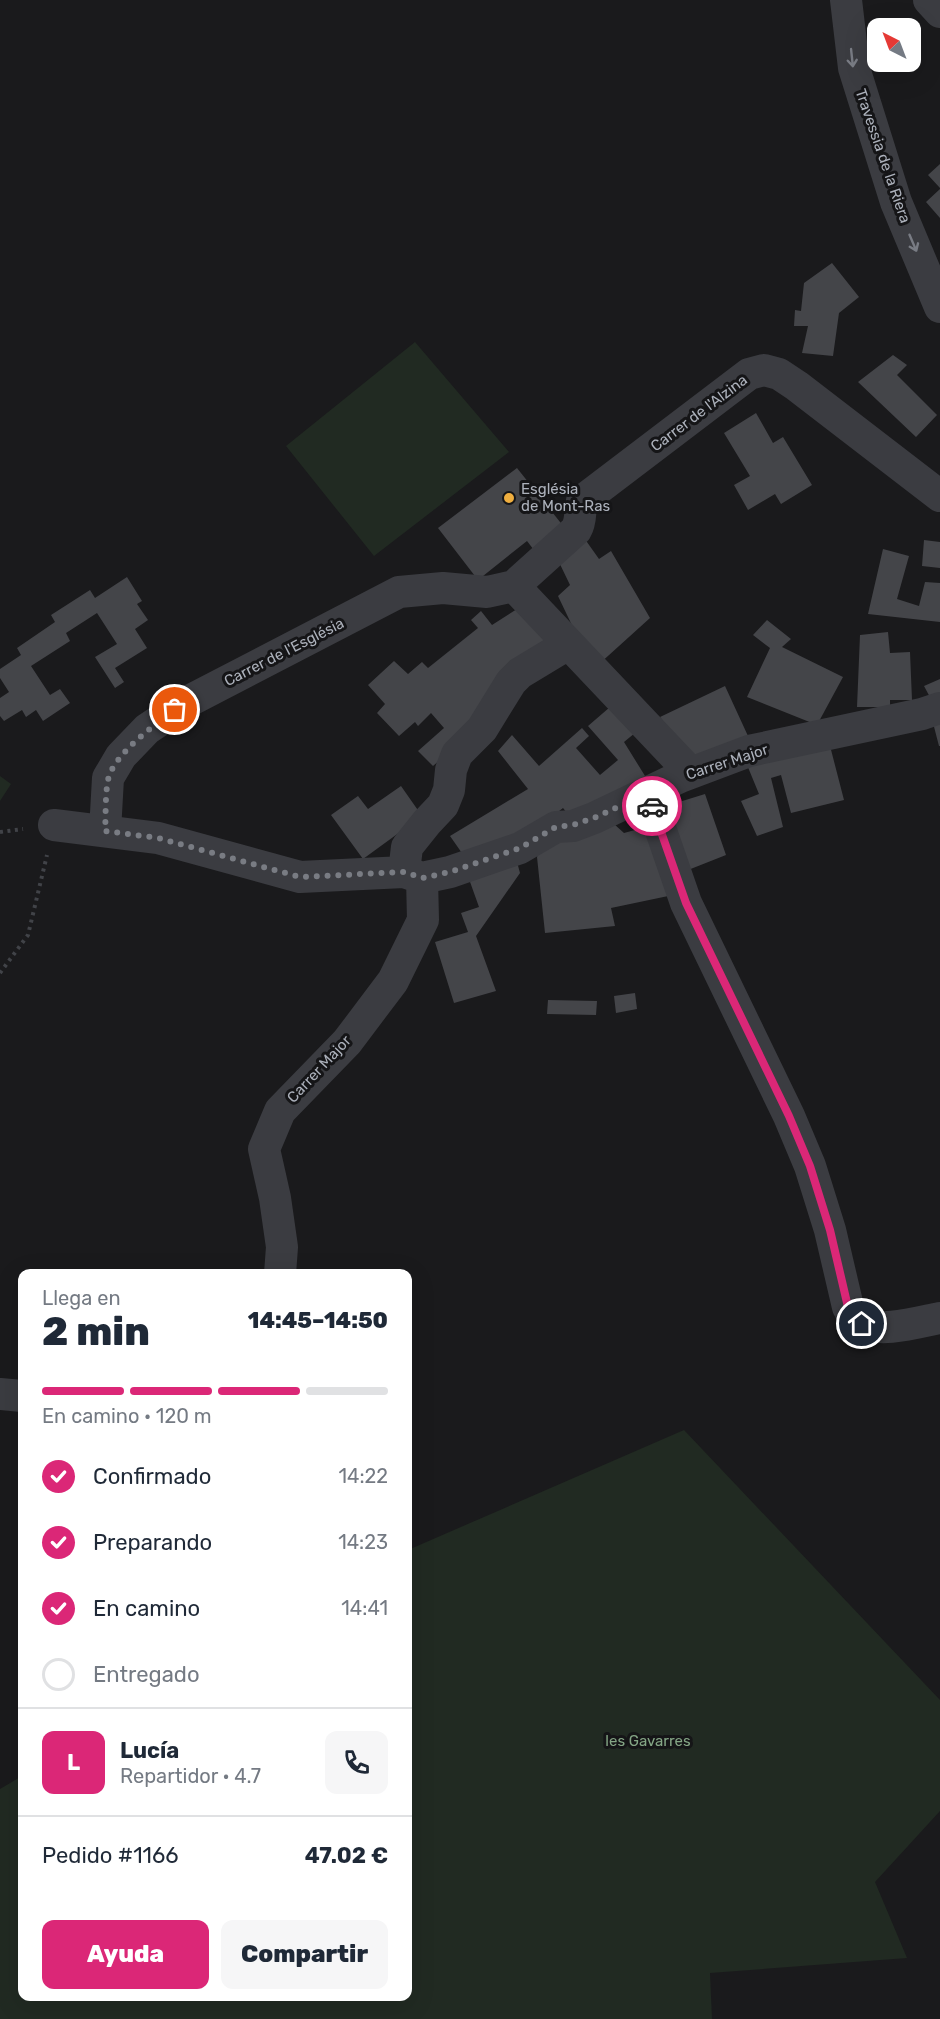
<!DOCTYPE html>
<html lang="es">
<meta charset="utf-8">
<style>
:root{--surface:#fff;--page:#f6f6f7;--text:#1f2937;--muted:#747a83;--line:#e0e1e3;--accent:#db2777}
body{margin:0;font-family:Rubik,sans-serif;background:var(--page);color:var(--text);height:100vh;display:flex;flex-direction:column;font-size:22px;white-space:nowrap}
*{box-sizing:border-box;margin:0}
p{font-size:20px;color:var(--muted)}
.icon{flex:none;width:33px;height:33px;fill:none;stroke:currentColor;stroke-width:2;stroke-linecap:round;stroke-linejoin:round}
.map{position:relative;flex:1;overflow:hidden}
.details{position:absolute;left:18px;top:1269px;width:394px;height:732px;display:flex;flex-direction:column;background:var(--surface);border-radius:12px;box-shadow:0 6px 24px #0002}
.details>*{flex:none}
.needle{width:39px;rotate:318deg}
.controls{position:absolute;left:867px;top:18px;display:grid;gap:12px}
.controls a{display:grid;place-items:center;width:54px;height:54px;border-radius:12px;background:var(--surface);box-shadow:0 6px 24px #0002;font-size:30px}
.pin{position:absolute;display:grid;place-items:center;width:51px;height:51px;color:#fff;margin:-26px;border:3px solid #fff;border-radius:50%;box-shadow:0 2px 6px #0007}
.courier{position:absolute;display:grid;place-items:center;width:60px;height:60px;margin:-30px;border:4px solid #db2777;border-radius:50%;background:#fff;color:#222;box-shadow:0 2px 8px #0007}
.summary em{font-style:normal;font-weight:800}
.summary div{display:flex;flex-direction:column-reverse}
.summary{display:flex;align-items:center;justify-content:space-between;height:102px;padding:0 24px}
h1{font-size:39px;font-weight:800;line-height:45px}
.bar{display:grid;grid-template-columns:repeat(4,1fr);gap:9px 6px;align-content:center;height:72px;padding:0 24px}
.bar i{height:8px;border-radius:4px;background:var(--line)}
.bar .current{background:var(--accent)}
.bar p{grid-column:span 4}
.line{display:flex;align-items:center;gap:15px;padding:0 24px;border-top:2px solid var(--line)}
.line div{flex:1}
.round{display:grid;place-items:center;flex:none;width:63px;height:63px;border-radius:12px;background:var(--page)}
ol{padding:0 24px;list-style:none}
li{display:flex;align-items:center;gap:18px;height:66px}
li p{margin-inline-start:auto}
li .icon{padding:6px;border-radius:50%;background:var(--accent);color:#fff;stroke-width:4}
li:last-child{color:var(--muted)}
li i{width:33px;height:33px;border:3px solid var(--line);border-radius:50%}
.primary-button{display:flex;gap:12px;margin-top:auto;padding:12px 24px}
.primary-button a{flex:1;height:69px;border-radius:12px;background:var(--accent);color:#fff;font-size:24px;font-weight:800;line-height:69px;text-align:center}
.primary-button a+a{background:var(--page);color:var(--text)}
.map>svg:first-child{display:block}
.green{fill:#212a22}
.building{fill:#444549}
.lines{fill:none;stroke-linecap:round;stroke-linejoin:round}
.path{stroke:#414348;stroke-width:4;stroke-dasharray:3 4.5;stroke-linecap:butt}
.minor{stroke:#3b3c41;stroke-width:32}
.oneway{stroke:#797c84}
.done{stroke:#797c83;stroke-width:6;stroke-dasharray:0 10.8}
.route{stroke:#db2777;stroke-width:8}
.poi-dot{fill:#efae3f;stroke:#151517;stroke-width:2}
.labels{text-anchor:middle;stroke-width:6;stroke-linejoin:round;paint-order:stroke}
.street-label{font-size:15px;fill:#acb1bb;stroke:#151517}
.poi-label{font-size:15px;fill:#acb1bb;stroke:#151517;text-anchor:start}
.park-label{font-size:15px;fill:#84a585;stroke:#151517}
</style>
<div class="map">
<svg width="940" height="2019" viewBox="0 0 940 2019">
<rect width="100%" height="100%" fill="#1a1a1c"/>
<path class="green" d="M415,342L509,452L374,556L286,446Z
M0,776L11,784L0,801Z
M684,1430L940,1700V1811L875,1882L907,1958L710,1973L712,2019H0V1789L22,1776V1996H408V1550Z"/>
<path class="building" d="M940,164V188L928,175Z
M940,189V218L926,202Z
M832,263L859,297L839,313L833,356L802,353L808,326H794L795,310L801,311L804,283Z
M893,355L907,365L897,375L937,415L916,437L858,382Z
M756,413L773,443L783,437L812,485L781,504L775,494L748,510L734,485L750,476L724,433Z
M517,468L564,527L537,554L527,541L478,580L438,528Z
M582,535L599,559L611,551L650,618L598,665L578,638L558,596L570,585L557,558Z
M924,540L940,542V568L922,566Z
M883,549L909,556L897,599L919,606L925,582L940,583V622L868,614Z
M127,577L142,601L137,604L148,620L135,629L147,648L115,668L124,682L115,688L95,657L117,644L97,613L66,633L70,641L31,666L50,695L60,689L70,703L43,721L36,710L26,717L22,710L4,721L0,716V698L9,692L0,678V669L21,655L17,648L55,622L51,615L90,590L95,598Z
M517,609L553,648L477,728L433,766L418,751L444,728L431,713L418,726L415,722L399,736L377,713L385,704L368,685L394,661L408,674L422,662L428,668L478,628L471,620L481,611L492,625Z
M767,620L791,639L782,647L843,677L817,725L747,697L770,648L753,635Z
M888,632L890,653L910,652L912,700H890V707H857L860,635Z
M940,679V697L932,701L924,686Z
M725,686L748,736L692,760L660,717Z
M617,701L641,728L624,742L650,784L572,819L563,808L536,829L464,856L450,836L528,789L498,751L512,735L539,766L582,728L589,736L576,748L600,775L618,760L588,726Z
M940,717V746H939L932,719Z
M829,742L844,800L791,813L781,775L771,778L783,827L757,836L741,801L759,794L745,760Z
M401,786L422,816L363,859L331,815L358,796L368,809Z
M705,794L726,855L683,872L663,807Z
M614,824L624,833L653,825L673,895L611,908L615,926L545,933L537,857L540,850L545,845Z
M517,862L520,873L476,936L496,991L454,1003L435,942L468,932L461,913L479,907L469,879Z
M635,993L637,1009L616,1013L614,996Z
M548,1000L597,1001L596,1015L547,1014Z"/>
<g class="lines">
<path class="path" d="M0,832L23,829
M0,973L28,935L47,855"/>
<path class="minor" d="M846,0L854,68L896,202L940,307
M929,0L940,12
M514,586L576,530C582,520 579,512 582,501L749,374L764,370L779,374L797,386L940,496
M648,793L686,903L789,1116L810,1166L830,1230L848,1307C851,1313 854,1318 860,1322C879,1334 919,1322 940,1318
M54,825L158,838L300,877L404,872L422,878L450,872L520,848L556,827L573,826L594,818L680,777L749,751L922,714L940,708
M105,831L108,778L121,756L147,729L189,701L399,592L443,588L487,592L514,586L691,773
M404,872L407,847L427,822L443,805L449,790L451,770L457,754L482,729L511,682L520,673L568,644
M280,1274L282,1247L275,1198L264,1149L280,1111L347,1042L393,981L423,920L422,878
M0,1394L22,1396"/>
</g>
<defs><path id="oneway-shaft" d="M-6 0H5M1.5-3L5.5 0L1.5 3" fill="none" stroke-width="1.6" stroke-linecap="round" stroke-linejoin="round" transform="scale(1.5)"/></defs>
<g class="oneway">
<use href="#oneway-shaft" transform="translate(852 58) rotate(84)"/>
<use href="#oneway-shaft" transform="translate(913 243) rotate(67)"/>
</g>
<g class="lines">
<path class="done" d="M175,710C155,724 113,755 108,780C105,796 106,815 105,831L158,838L300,877L404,872L422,878L450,872L520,848L556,827L573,825L594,818L648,793L652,806"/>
<path class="route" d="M652,806L686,903L789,1116L810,1166L830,1230L848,1307L854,1318L862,1324"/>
</g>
<circle class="poi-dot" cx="509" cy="498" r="6"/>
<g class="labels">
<g class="street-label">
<text transform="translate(883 156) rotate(71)" y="5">Travessia de la Riera</text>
<text transform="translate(699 413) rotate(-37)" y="5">Carrer de l'Alzina</text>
<text transform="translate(284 652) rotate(-27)" y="5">Carrer de l'Església</text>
<text transform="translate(727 762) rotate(-18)" y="5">Carrer Major</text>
<text transform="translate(319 1069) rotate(-47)" y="5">Carrer Major</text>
</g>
<g class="poi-label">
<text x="521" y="494">Església<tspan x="521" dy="17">de Mont-Ras</tspan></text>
</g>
<g class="park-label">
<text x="648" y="1746">les Gavarres</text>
</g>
</g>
</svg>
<div class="controls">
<a><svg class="needle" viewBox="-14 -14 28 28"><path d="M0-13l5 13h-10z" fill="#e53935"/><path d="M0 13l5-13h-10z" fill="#747a83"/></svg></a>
</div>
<div class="pin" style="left:175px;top:710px;background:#ea580c"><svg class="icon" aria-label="bag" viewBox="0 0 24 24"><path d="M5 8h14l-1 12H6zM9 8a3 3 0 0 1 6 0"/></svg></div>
<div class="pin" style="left:862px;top:1324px;background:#1f2937"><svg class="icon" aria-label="home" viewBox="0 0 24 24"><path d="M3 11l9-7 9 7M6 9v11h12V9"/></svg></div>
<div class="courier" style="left:652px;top:806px"><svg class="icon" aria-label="car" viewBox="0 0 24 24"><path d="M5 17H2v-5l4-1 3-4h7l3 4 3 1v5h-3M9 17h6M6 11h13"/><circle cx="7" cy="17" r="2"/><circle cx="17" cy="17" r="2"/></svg></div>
<section class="details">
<div class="summary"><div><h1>2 min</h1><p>Llega en</p></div><em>14:45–14:50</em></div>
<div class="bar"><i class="current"></i><i class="current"></i><i class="current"></i><i></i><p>En camino · 120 m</p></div>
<ol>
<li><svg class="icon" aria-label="check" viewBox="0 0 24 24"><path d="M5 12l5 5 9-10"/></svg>Confirmado<p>14:22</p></li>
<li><svg class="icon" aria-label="check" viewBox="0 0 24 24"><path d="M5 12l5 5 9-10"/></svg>Preparando<p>14:23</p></li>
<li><svg class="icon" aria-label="check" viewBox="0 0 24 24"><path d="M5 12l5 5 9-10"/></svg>En camino<p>14:41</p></li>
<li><i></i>Entregado</li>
</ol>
<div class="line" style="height:108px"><b class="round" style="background:var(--accent);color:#fff">L</b><div><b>Lucía</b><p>Repartidor · 4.7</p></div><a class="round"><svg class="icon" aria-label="phone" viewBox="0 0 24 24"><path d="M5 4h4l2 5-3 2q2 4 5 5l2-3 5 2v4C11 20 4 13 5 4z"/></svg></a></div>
<div class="line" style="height:78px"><div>Pedido #1166</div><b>47.02 €</b></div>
<div class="primary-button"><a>Ayuda</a><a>Compartir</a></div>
</section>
</div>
